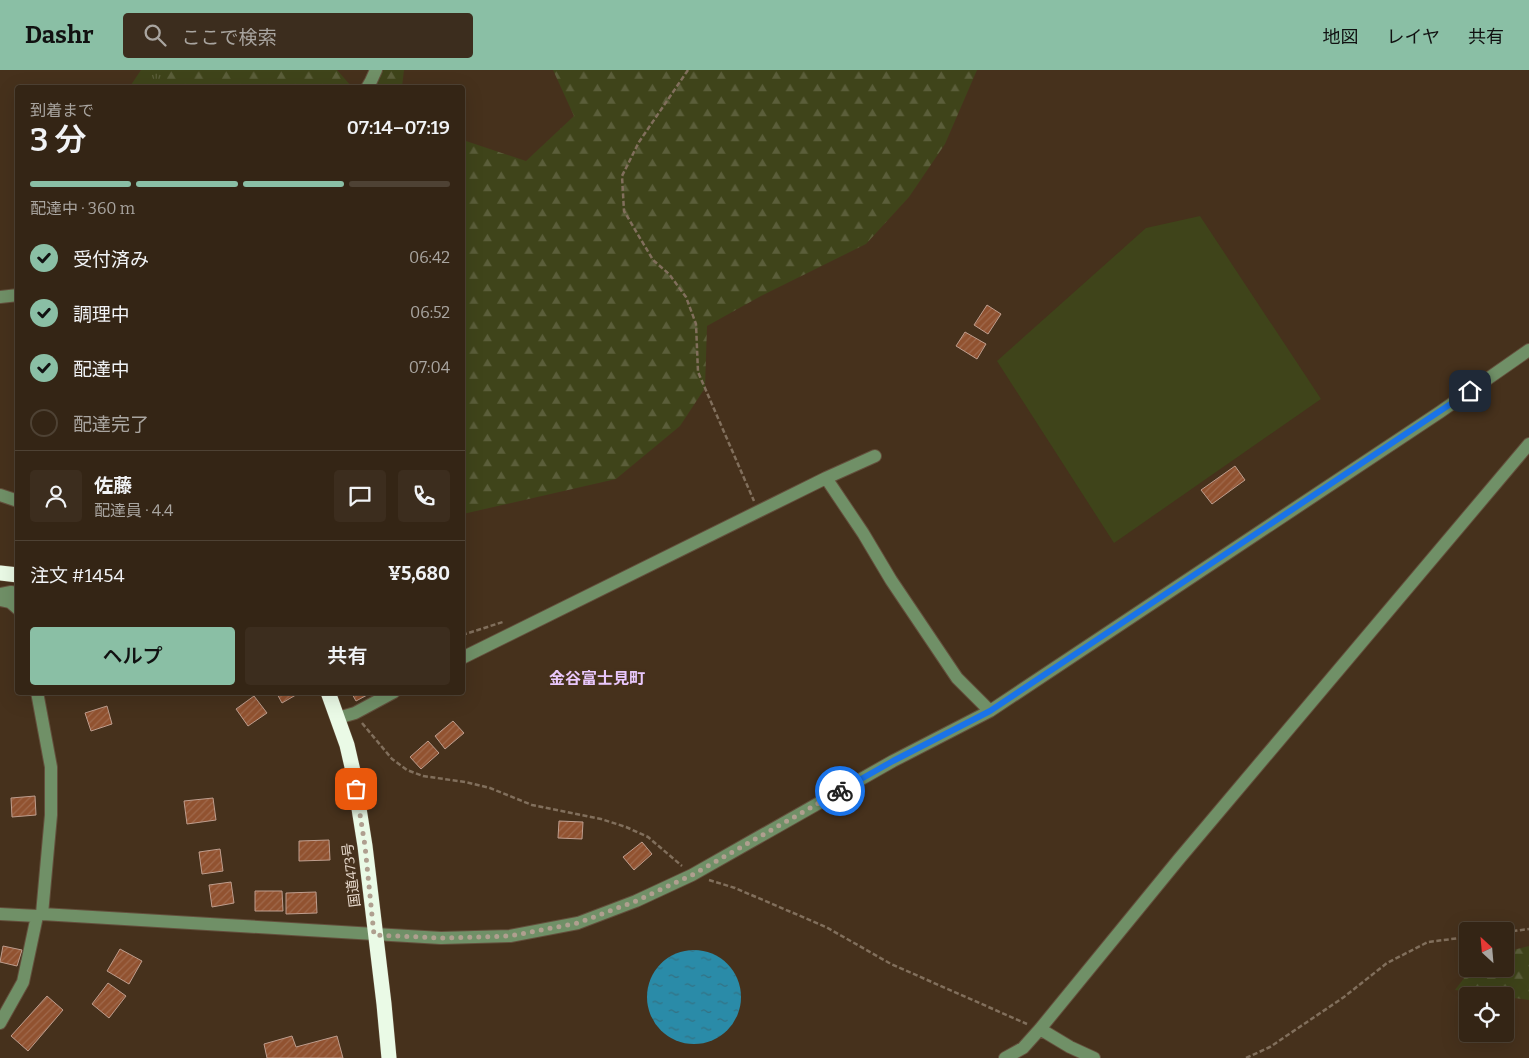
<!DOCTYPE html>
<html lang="ja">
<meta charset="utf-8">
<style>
:root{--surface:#342515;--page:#3c2d1e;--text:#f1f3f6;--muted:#a9a5a0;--line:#4e4234;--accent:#8abfa5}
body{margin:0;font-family:Bitter,"Noto Sans JP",serif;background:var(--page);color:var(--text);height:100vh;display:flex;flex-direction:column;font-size:19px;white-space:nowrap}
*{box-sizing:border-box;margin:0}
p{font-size:16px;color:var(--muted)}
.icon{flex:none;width:28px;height:28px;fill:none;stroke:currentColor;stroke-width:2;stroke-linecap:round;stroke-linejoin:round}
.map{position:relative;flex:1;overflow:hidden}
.sheet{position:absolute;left:15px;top:15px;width:450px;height:610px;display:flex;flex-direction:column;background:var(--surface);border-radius:5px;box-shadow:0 5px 20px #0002,0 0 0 1px var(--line)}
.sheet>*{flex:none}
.needle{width:32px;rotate:334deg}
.controls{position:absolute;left:1459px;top:852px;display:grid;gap:10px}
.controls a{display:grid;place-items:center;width:55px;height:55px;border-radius:5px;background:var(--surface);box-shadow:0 5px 20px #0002,0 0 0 1px var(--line);font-size:25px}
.pin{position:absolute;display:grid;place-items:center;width:42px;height:42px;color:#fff;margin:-21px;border-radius:10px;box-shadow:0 2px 8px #0006}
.courier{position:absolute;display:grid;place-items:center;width:50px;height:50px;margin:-25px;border:4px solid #1a73e8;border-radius:50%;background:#fff;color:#222;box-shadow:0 1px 6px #0007}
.overview em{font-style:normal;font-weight:600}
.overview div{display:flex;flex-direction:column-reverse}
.overview{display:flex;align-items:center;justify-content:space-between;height:85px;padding:0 15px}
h1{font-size:32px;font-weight:600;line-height:38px}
.bar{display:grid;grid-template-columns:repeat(4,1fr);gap:8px 5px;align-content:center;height:60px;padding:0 15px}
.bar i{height:6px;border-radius:4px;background:var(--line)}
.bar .selected{background:var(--accent)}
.bar p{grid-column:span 4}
.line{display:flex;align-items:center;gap:12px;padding:0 15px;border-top:1px solid var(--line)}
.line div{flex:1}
.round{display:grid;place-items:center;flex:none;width:52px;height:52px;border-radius:5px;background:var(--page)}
ol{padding:0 15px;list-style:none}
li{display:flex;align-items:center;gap:15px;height:55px}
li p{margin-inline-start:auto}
li .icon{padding:5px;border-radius:50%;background:var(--accent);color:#111;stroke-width:4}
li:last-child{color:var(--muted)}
li i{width:28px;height:28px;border:2px solid var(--line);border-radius:50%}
.button{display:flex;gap:10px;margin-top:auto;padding:10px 15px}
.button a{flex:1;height:58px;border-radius:5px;background:var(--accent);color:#111;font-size:20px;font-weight:600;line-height:58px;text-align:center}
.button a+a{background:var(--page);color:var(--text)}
header{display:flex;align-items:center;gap:30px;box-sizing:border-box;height:70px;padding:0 25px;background:var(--accent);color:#111}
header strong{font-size:24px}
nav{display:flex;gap:28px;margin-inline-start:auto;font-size:18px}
.search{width:350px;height:45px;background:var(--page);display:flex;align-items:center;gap:12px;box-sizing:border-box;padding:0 18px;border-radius:5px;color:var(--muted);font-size:19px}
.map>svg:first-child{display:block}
.grass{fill:url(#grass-tufts)}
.forest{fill:url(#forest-firs)}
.pitch{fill:#3f441a}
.water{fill:url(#water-ripples)}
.building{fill:url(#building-hatch);stroke:#be9d8d}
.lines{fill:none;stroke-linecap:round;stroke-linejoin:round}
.minor-casing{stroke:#634f3c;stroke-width:14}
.highway-casing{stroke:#634f3c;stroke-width:16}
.path{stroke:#816f5c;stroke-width:2.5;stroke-dasharray:5 2.5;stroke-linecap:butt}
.minor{stroke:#709067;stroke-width:12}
.highway{stroke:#eafae6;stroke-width:15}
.done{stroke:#af9f8f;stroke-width:5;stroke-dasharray:0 9}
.route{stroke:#1a73e8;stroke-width:6}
.labels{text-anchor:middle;stroke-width:5;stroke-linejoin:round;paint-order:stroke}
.street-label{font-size:14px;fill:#e8dacd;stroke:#46311c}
.quarter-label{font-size:16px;font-weight:bold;fill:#e9c7fc;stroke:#46311c}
</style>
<header>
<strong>Dashr</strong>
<div class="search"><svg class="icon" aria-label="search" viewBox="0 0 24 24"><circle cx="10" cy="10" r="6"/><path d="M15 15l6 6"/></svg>ここで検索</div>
<nav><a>地図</a><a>レイヤ</a><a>共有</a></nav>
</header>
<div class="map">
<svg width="1529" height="988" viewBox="0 0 1529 988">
<defs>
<pattern id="grass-tufts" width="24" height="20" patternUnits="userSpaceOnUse" patternTransform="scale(1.25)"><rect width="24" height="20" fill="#3f441a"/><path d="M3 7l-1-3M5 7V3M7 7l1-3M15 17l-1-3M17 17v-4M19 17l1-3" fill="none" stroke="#5b5e3a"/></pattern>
<pattern id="forest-firs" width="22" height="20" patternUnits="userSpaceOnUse" patternTransform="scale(1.25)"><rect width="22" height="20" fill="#3f441a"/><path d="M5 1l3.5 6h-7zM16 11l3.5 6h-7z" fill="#5b5e3a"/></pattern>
<pattern id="water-ripples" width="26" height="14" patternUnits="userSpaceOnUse" patternTransform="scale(1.25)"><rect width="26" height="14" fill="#2a8ba8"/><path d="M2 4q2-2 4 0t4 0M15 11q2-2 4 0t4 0" fill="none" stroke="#347183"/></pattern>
<pattern id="building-hatch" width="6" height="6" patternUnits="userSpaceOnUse" patternTransform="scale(1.25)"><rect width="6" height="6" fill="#915230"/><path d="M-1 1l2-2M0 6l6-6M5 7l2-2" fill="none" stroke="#a06a4d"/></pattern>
</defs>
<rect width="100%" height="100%" fill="#46311c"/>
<path class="grass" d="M141,0H169L157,17L129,18Z"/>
<path class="forest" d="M165,0H337L352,17H156L168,1Z
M383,0H404L402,17L371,18Z
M553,0H977L945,74L909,127L866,174L761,226L707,256L705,318L680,356L616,409L463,444V70L526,91L574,46Z
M1529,876V930L1455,920L1471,899H1505V882Z"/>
<path class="pitch" d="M1200,146L1321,329L1114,473L997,291L1146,158Z"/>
<path class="water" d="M647 927a47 47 0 1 1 94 0a47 47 0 1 1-94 0Z"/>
<path class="building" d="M987,235L1001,244L988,264L974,255Z
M965,262L986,274L977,289L956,276Z
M1235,396L1245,410L1212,434L1201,420Z
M276,622H301L282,633Z
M351,622H369V624L356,631Z
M254,626L267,643L248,656L236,639Z
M107,636L112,654L91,661L85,643Z
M453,651L464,663L445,679L435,666Z
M428,671L439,683L421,699L410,687Z
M35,726L36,745L12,747L11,728Z
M213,728L216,750L187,754L184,731Z
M559,751L583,752L582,769L558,768Z
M329,770L330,790L299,791V771Z
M642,772L652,784L634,800L623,787Z
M220,779L223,801L202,804L199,782Z
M231,812L234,833L212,837L209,815Z
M255,821H282L283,841H255Z
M316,822L317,843L286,844V823Z
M3,876L22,880L17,896L0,892Z
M120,879L142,891L129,914L107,901Z
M108,913L126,926L109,948L92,934Z
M47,926L63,940L28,981L11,966Z
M292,966L296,977L337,966L343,988H267L264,974Z"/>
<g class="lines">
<g class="minor-casing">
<path id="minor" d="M367,18L371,11L376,0
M0,227L18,225
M826,408L863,463L891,510L957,608L990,641
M0,425L18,431
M0,524L11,522L18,523
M0,530L10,532L18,539
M462,588L826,408L875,386
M37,622L51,697V745L42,844
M338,648L355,643L394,622
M0,844L37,846L42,844L441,868L510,866L578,853L636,831L692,805L893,691L990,641L1440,342L1529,280
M0,953L23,912L37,846
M1040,959L1070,977L1094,988
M1005,988L1023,978L1040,959L1179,789L1529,374"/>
</g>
<g class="highway-casing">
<path id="highway" d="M0,503L18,505
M328,622L347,675L353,701L365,776L384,934L389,988"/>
</g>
<path class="path" d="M688,0L639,72L622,106L624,141L653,190L669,204L686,227L696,254L698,302L754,431
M462,565L503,552
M362,653L392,689L407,700L423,706L465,712L490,718L532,735L601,749L626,757L648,767L682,796
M709,810L735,818L826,857L891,894L1027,954
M1505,862L1529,859
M1246,988L1270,977L1344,927L1387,893L1428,872L1468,867"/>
<use href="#minor" class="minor"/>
<use href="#highway" class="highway"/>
</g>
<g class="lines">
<path class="done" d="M356,719L365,776L374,865L441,868L510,866L578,853L636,831L692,805L840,721"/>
<path class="route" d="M840,721L893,691L990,641L1470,321"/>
</g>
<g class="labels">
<g class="street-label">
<text transform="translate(351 805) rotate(-97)" y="5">国道473号</text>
</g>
<g class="quarter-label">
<text x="597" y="614">金谷富士見町</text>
</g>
</g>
</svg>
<div class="controls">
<a><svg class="needle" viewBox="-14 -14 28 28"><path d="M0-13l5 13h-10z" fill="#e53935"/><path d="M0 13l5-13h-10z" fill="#a9a5a0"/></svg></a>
<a><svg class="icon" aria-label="locate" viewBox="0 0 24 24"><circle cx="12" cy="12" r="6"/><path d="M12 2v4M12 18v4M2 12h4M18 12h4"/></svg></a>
</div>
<div class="pin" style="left:356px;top:719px;background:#ea580c"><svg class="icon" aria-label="bag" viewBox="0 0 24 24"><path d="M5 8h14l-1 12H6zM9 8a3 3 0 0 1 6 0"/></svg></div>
<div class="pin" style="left:1470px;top:321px;background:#1f2937"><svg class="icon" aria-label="home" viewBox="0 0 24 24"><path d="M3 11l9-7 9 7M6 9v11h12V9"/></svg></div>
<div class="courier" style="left:840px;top:721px"><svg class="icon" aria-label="bike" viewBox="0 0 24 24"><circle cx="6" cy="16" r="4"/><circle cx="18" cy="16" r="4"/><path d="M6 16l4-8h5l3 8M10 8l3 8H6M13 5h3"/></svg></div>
<section class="sheet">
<div class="overview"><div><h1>3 分</h1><p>到着まで</p></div><em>07:14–07:19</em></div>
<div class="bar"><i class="selected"></i><i class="selected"></i><i class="selected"></i><i></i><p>配達中 · 360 m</p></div>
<ol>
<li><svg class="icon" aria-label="check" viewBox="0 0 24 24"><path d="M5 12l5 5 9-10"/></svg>受付済み<p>06:42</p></li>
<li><svg class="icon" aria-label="check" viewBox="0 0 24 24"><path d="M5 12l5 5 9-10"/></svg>調理中<p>06:52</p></li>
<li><svg class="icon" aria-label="check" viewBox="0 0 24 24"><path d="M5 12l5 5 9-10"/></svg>配達中<p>07:04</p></li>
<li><i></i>配達完了</li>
</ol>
<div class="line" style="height:90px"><a class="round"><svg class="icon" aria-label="person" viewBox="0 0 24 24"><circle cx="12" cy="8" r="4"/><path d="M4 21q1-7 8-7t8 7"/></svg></a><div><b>佐藤</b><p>配達員 · 4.4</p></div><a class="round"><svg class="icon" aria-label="chat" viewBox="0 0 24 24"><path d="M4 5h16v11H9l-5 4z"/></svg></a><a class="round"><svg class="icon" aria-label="phone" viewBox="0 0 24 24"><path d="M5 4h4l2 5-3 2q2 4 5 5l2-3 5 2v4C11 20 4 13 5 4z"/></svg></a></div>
<div class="line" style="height:65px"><div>注文 #1454</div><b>¥5,680</b></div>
<div class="button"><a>ヘルプ</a><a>共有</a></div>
</section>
</div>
